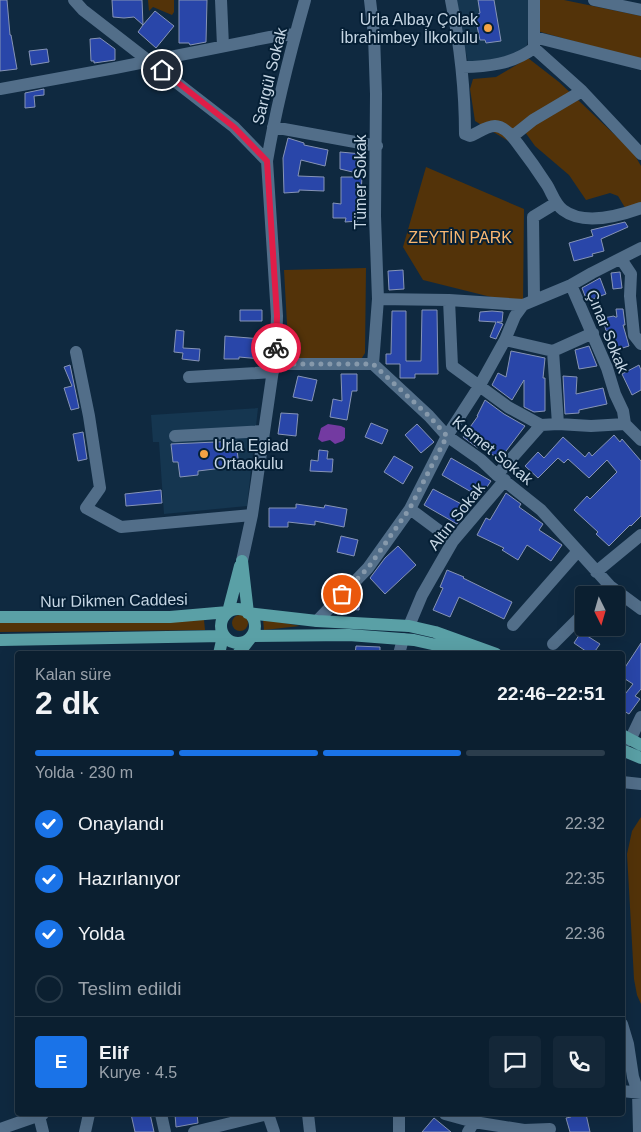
<!DOCTYPE html>
<html lang="tr">
<meta charset="utf-8">
<style>
:root{--surface:#0b1f30;--page:#142738;--text:#f1f3f6;--muted:#9aa2ab;--line:#2b3d4c;--accent:#1a73e8}
body{margin:0;font-family:Arial,sans-serif;background:var(--page);color:var(--text);height:100vh;display:flex;flex-direction:column;font-size:19px;white-space:nowrap}
*{box-sizing:border-box;margin:0}
p{font-size:16px;color:var(--muted)}
.icon{flex:none;width:28px;height:28px;fill:none;stroke:currentColor;stroke-width:2;stroke-linecap:round;stroke-linejoin:round}
.map{position:relative;flex:1;overflow:hidden}
.side{position:absolute;left:15px;top:651px;width:610px;height:465px;display:flex;flex-direction:column;background:var(--surface);border-radius:5px;box-shadow:0 5px 20px #0002,0 0 0 1px var(--line)}
.side>*{flex:none}
.needle{width:32px;rotate:175deg}
.fabs{position:absolute;left:575px;top:586px;display:grid;gap:10px}
.fabs a{display:grid;place-items:center;width:50px;height:50px;border-radius:5px;background:var(--surface);box-shadow:0 5px 20px #0002,0 0 0 1px var(--line);font-size:25px}
.pin{position:absolute;display:grid;place-items:center;width:42px;height:42px;color:#fff;margin:-21px;border:2px solid #fff;border-radius:50%;box-shadow:0 1px 5px #0007}
.courier{position:absolute;display:grid;place-items:center;width:50px;height:50px;margin:-25px;border:4px solid #e11d48;border-radius:50%;background:#fff;color:#222;box-shadow:0 1px 6px #0007}
.summary em{font-style:normal;font-weight:700}
.summary div{display:flex;flex-direction:column-reverse}
.summary{display:flex;align-items:center;justify-content:space-between;height:85px;padding:0 20px}
h1{font-size:32px;font-weight:700;line-height:38px}
.bar{display:grid;grid-template-columns:repeat(4,1fr);gap:8px 5px;align-content:center;height:60px;padding:0 20px}
.bar i{height:6px;border-radius:4px;background:var(--line)}
.bar .current{background:var(--accent)}
.bar p{grid-column:span 4}
.line{display:flex;align-items:center;gap:12px;padding:0 20px;border-top:1px solid var(--line)}
.line div{flex:1}
.round{display:grid;place-items:center;flex:none;width:52px;height:52px;border-radius:5px;background:var(--page)}
ol{padding:0 20px;list-style:none}
li{display:flex;align-items:center;gap:15px;height:55px}
li p{margin-inline-start:auto}
li .icon{padding:5px;border-radius:50%;background:var(--accent);color:#fff;stroke-width:4}
li:last-child{color:var(--muted)}
li i{width:28px;height:28px;border:2px solid var(--line);border-radius:50%}
.map>svg:first-child{display:block}
.built{fill:#153650}
.green{fill:#533309}
.water{fill:#733aa1}
.building{fill:#2946a9;stroke:#8694b6}
.lines{fill:none;stroke-linecap:round;stroke-linejoin:round}
.minor{stroke:#526e89;stroke-width:12}
.major{stroke:#5aa0a6;stroke-width:12}
.done{stroke:#8699ab;stroke-width:5;stroke-dasharray:0 9}
.route{stroke:#e11d48;stroke-width:6}
.poi-dot{fill:#f4a344;stroke:#051f35;stroke-width:2}
.labels{text-anchor:middle;stroke-width:4;stroke-linejoin:round;paint-order:stroke}
.poi-label{font-size:16px;fill:#c6d6e4;stroke:#051f35;text-anchor:end}
.street-label{font-size:16px;fill:#c6d6e4;stroke:#051f35}
.park-label{font-size:16px;fill:#f9b771;stroke:#051f35}
</style>
<div class="map">
<svg width="641" height="1132" viewBox="0 0 641 1132">
<rect width="100%" height="100%" fill="#0f2940"/>
<path class="built" d="M455,0H530V29L525,55L469,67Z
M258,408L247,506L164,514L159,442H153L151,415Z"/>
<path class="green" d="M148,0H174V12L172,15L153,7L149,11Z
M530,0H564L641,16V60L530,29Z
M528,58L559,82L633,152L641,166V211L630,216L618,196L610,193L586,200L569,175L535,146L525,132L515,145L475,121L470,89L473,79L496,77Z
M426,167L524,209L523,305L423,280L403,247Z
M366,268L365,353L360,361L289,360L284,270Z
M232 623a8 8 0 1 1 16 0a8 8 0 1 1-16 0Z
M263,619L300,626L264,630Z
M204,620L205,630L0,632V622Z
M641,817V1004L637,995L634,979L627,854L632,831Z"/>
<path class="water" d="M328,424L341,426L345,428V438L343,441L335,444L330,440L322,442L318,439L321,428Z"/>
<path class="building" d="M0,0H7L10,35H11L17,69L0,71Z
M112,0H142L143,25L155,11L174,26L156,48L138,32L143,25L134,17L124,18L113,17Z
M179,0H207L206,42L190,45L189,43H179Z
M478,0H494L501,41L486,43L485,40H480L475,16L480,13Z
M100,38L115,49V60L94,63V61H91L90,39Z
M47,49L49,62L31,65L29,51Z
M44,89V95L34,96L35,107L25,108V93Z
M288,138L304,143V145L328,150L325,166L301,160L298,176L324,177V191L299,190V192L284,193L283,158Z
M340,152L362,154L361,174L340,169Z
M341,177H362L361,193H360L357,207H362V215H358V221L345,222L346,218H333V203L341,204Z
M625,222L628,227L601,239L604,251L592,254L593,256L574,261L569,243L593,236L591,230Z
M403,270L404,289L389,290L388,271Z
M620,272L622,288L613,289L611,273Z
M600,278L606,294L587,301L582,288Z
M616,309H623L625,325H623L629,346L616,350L610,330L606,331L603,318L614,316L615,317H617Z
M240,310H262V321H240Z
M422,310H437L438,374H415V378H400V364H386V354H391L392,311H406V361H421Z
M492,311L503,312L502,322H497L503,324L496,339L490,337L496,322L479,321L480,312Z
M176,330L184,331L183,348L200,349L199,361L182,359L183,353L174,352Z
M225,336L262,339L261,359L239,357V359H224Z
M589,346L597,366L579,369L575,350Z
M511,351L545,358L543,378H545V411L534,412L524,407V380L512,400L492,385L498,373L506,377Z
M70,365L79,408L71,410L64,388L72,386L64,367Z
M639,365L641,370V390L632,395L622,374Z
M341,374H357V391H352L347,420L330,417L333,399L342,401Z
M298,376L317,380L312,401L293,397Z
M563,376L577,377L576,394L603,388L607,404L579,410V413L565,414Z
M485,400L504,414L525,426L500,459L479,447L478,448L463,437L478,416H477Z
M281,413L298,414L296,436L278,434Z
M371,423L388,430L382,444L365,437Z
M417,424L434,442L421,453L405,435Z
M83,432L87,459L78,461L73,434Z
M614,435L620,442L622,439L641,461V516L631,526L630,525L609,546L596,534L598,532L574,510L587,496L590,499L617,472L607,460L589,478L568,459L564,463L558,458L538,478L525,466L538,452L544,458L563,437L585,457L589,452L592,456Z
M239,441L240,450H237L239,466L198,471V475L180,477L178,462H173L171,444Z
M319,450L328,451L327,459H333L332,472L310,471L311,460L318,461Z
M394,456L413,467L403,484L384,472Z
M451,458L491,481L480,497L442,475Z
M433,489L469,508L457,524L424,505Z
M161,490L162,503L126,506L125,494Z
M506,493L521,504L519,507L543,524L539,530L562,545L551,561L527,545L518,560L502,550L504,548L477,535L486,518L490,520Z
M296,504L324,508L325,505L347,509L344,527L315,521V525L288,522V527H269V508H296Z
M341,536L358,540L354,556L337,552Z
M398,546L416,565L385,594L370,578L385,558Z
M447,570L464,577L463,578L512,602L504,619L459,597L450,617L433,610L443,588L440,587Z
M354,594H359V610L347,609L348,601Z
M616,608L626,618L616,628Z
M581,632L600,644L593,654H590L574,643Z
M641,643V689L635,696L640,699L629,714L622,710V698L633,684L622,677V672Z
M356,646L380,647V654H355Z
M131,1114H150L154,1132H135Z
M175,1114H197L198,1123L176,1127Z
M570,1114H586L590,1132H570L566,1118L571,1117Z
M434,1118L451,1132H422Z"/>
<g class="lines">
<path class="minor" d="M74,0L83,10L234,127L267,161L277,316L276,349L252,515L242,561
M221,0L223,46
M370,0L374,35L376,94L375,216L378,299L373,364
M451,0C460,45 465,89 465,134L470,136C478,133 486,126 495,126C504,126 513,137 518,144C528,157 538,171 547,185C552,193 555,204 563,210C584,226 619,216 641,208
M534,0V48L582,91L641,154
M594,0L641,10
M534,37L641,64
M462,67C487,67 513,64 534,48
M0,89L115,68L270,37L295,34
M273,127L377,146
M513,136L533,120L582,91
M267,161C276,107 290,53 305,0
M621,259L631,274L630,296L634,335L641,344
M571,285L607,368L615,394L623,411L625,424L641,440
M378,299L449,300L452,366L508,407L541,425
M449,300L523,305
M534,300L533,217L556,203
M505,340L553,351L593,333
M553,351L558,424
M76,352L89,416L100,488L86,508L121,527L252,515
M274,364H373L429,416L447,436L481,460L497,475L541,510L610,586L641,609
M189,377L273,372
M541,425L558,424L591,426L625,424
M175,436L264,431
M497,475L541,425
M410,509L453,541
M596,572L641,535
M317,621L368,568L410,509L447,436L480,385L505,340L515,316L523,305L571,285L592,273L641,248
M513,625L578,551
M409,626L422,595L453,541L505,480
M553,644L584,613
M399,654L403,639
M630,740L641,717
M622,782L641,784
M622,1024L628,1044L633,1077L638,1092L639,1132
M622,1091L641,1093
M161,1114L165,1132
M268,1114L274,1132
M308,1114L310,1132
M445,1114L474,1122
M39,1116L43,1132
M0,1129L43,1114
M85,1132L89,1114
M194,1132L268,1114
M399,1132V1114
M468,1132L474,1122L524,1130L550,1129"/>
<path class="major" d="M242,561L248,613L317,621L409,626L435,632L496,654
M221 626a17 17 0 1 1 34 0a17 17 0 1 1-34 0Z
M0,617H170L228,612L240,566
M0,640L223,636L219,654
M238,654L252,636L349,635L414,640L441,646L464,654
M622,735L641,745
M622,750L641,758"/>
</g>
<g class="lines">
<path class="done" d="M276,348L274,364H373L429,416L447,436L410,508L368,568L342,594"/>
<path class="route" d="M162,70L234,127L267,161L277,316L276,348"/>
</g>
<g class="poi-dot">
<circle cx="488" cy="28" r="5"/>
<circle cx="204" cy="454" r="5"/>
</g>
<g class="labels">
<g class="poi-label">
<text x="478" y="25">Urla Albay Çolak<tspan x="478" dy="18">İbrahimbey İlkokulu</tspan></text>
<text x="214" y="451" text-anchor="start">Urla Egiad<tspan x="214" dy="18">Ortaokulu</tspan></text>
</g>
<g class="street-label">
<text transform="translate(269 76) rotate(-76)" y="6">Sarıgül Sokak</text>
<text transform="translate(360 182) rotate(-90)" y="6">Tümer Sokak</text>
<text transform="translate(608 331) rotate(68)" y="6">Çınar Sokak</text>
<text transform="translate(493 450) rotate(39)" y="6">Kısmet Sokak</text>
<text transform="translate(456 516) rotate(-52)" y="6">Altın Sokak</text>
<text transform="translate(114 600) rotate(-1)" y="6">Nur Dikmen Caddesi</text>
</g>
<g class="park-label">
<text x="460" y="243">ZEYTİN PARK</text>
</g>
</g>
</svg>
<div class="fabs">
<a><svg class="needle" viewBox="-14 -14 28 28"><path d="M0-13l5 13h-10z" fill="#e53935"/><path d="M0 13l5-13h-10z" fill="#9aa2ab"/></svg></a>
</div>
<div class="pin" style="left:342px;top:594px;background:#ea580c"><svg class="icon" aria-label="bag" viewBox="0 0 24 24"><path d="M5 8h14l-1 12H6zM9 8a3 3 0 0 1 6 0"/></svg></div>
<div class="pin" style="left:162px;top:70px;background:#1f2937"><svg class="icon" aria-label="home" viewBox="0 0 24 24"><path d="M3 11l9-7 9 7M6 9v11h12V9"/></svg></div>
<div class="courier" style="left:276px;top:348px"><svg class="icon" aria-label="bike" viewBox="0 0 24 24"><circle cx="6" cy="16" r="4"/><circle cx="18" cy="16" r="4"/><path d="M6 16l4-8h5l3 8M10 8l3 8H6M13 5h3"/></svg></div>
<section class="side">
<div class="summary"><div><h1>2 dk</h1><p>Kalan süre</p></div><em>22:46–22:51</em></div>
<div class="bar"><i class="current"></i><i class="current"></i><i class="current"></i><i></i><p>Yolda · 230 m</p></div>
<ol>
<li><svg class="icon" aria-label="check" viewBox="0 0 24 24"><path d="M5 12l5 5 9-10"/></svg>Onaylandı<p>22:32</p></li>
<li><svg class="icon" aria-label="check" viewBox="0 0 24 24"><path d="M5 12l5 5 9-10"/></svg>Hazırlanıyor<p>22:35</p></li>
<li><svg class="icon" aria-label="check" viewBox="0 0 24 24"><path d="M5 12l5 5 9-10"/></svg>Yolda<p>22:36</p></li>
<li><i></i>Teslim edildi</li>
</ol>
<div class="line" style="height:90px"><b class="round" style="background:var(--accent);color:#fff">E</b><div><b>Elif</b><p>Kurye · 4.5</p></div><a class="round"><svg class="icon" aria-label="chat" viewBox="0 0 24 24"><path d="M4 5h16v11H9l-5 4z"/></svg></a><a class="round"><svg class="icon" aria-label="phone" viewBox="0 0 24 24"><path d="M5 4h4l2 5-3 2q2 4 5 5l2-3 5 2v4C11 20 4 13 5 4z"/></svg></a></div>
</section>
</div>
